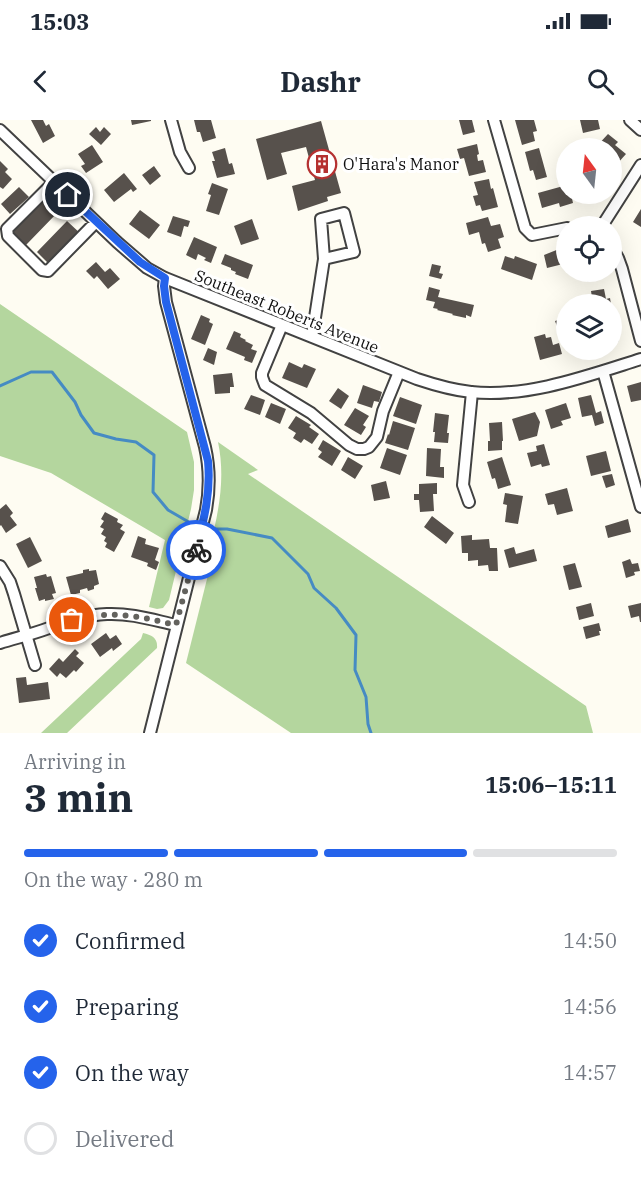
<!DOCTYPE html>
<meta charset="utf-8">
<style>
:root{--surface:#fff;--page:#f6f6f7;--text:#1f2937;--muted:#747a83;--line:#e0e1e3;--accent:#2563eb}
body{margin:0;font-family:"IBM Plex Serif",serif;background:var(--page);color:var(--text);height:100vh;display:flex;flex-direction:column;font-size:22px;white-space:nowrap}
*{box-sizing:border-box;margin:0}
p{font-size:20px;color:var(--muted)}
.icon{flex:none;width:33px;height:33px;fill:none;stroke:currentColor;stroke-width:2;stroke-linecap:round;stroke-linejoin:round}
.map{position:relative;height:613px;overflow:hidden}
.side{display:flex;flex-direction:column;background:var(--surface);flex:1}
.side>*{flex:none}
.needle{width:39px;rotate:345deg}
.controls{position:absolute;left:556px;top:18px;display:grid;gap:12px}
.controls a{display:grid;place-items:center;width:66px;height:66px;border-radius:50%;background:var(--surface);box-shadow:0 6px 24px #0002;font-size:30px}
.pin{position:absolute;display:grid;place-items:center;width:51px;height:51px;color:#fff;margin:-26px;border:3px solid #fff;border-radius:50%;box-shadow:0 2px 6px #0007}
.courier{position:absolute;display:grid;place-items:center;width:60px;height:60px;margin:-30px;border:4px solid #2563eb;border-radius:50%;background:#fff;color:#222;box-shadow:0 2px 8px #0007}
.summary em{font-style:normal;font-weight:700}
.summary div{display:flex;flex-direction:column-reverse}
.summary{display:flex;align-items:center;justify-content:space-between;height:102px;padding:0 24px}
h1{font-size:39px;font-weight:700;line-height:45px}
.bar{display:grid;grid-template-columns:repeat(4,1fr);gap:9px 6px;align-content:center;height:72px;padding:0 24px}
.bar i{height:8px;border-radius:4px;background:var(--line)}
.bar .active{background:var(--accent)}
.bar p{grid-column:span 4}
ol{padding:0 24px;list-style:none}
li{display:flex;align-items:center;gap:18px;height:66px}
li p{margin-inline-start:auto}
li .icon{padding:6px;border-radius:50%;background:var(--accent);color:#fff;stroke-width:4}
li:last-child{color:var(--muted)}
li i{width:33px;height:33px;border:3px solid var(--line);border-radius:50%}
.status{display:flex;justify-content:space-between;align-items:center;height:42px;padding:0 30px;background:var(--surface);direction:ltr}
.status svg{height:16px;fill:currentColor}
header{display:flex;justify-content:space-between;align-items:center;height:78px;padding:0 24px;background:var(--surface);font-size:27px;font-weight:700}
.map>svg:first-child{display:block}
.forest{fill:#b4d69e}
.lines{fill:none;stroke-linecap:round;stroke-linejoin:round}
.stream{stroke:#468bc3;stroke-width:3}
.building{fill:#57514c}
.minor-casing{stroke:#424242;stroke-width:14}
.minor{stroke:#fff;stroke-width:10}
.done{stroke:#63625e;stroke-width:6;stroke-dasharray:0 10.8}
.route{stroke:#2563eb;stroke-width:8}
.labels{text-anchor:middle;stroke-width:6;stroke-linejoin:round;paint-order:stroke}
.poi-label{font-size:16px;fill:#0f0f0f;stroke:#fff;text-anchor:start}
.street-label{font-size:16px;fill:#0f0f0f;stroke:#fff}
</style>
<div class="status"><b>15:03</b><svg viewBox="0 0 49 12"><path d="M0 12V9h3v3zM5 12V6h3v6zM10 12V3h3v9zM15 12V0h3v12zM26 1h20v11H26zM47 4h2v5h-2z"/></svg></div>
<header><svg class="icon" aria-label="back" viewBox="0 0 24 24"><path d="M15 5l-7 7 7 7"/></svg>Dashr<svg class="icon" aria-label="search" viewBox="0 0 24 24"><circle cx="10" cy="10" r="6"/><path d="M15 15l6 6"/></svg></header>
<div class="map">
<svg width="641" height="613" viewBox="0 0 641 613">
<rect width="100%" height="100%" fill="#fefcf2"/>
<path class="forest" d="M0,184L187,312L194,342V370L191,389L169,480L163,488L157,489L149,487L165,420L51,353L0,336Z
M218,322L258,350L248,354L586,586L593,613H291L186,543L213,435L209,431C218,394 226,360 218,322Z
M143,513C152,515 158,518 157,528L67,613H41L141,519Z"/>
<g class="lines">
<path class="stream" d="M0,266L31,252H52L75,282L81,295L94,313L116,319L136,322L154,335L153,372L168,390L199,408
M205,409H227L272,418L308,454L314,468L336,488L356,515L355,550L366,577L368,604L371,613"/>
</g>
<path class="building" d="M31,0H43L46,6L49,4L55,16L43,23Z
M131,0H151V1L132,5Z
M194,0H211L216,18L203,22L200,12H197Z
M459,0H472L475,12L463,15Z
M515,0H534L537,11L533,12L535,21L522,25Z
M580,0H598L600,9L583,13Z
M321,1L341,73L327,77L328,81L298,91L292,66L315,60L306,27L281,33L287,54L267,60L256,19Z
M96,7L100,12L104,7L111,14L101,25L89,14Z
M608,14L618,22L615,25L626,34L617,44L612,40V28L596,27Z
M477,24L479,34L477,35L478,41L483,40L486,52L469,56L464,38L460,39L457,29Z
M92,25L103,42L86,53L81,46L85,44L78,34Z
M225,28L229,44L232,43L235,54L217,58L212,41H215L212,32Z
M539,28L547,57L536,60L533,50L530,51L525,32Z
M0,41L8,49L5,52L12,59L3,69L0,67Z
M154,46L161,56L150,65L142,55Z
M124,53L137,69L133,72L131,69L114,82L104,70Z
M489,59L491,69L493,68L498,87L482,91L480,85L476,86L473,76L478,75L474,62Z
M212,63L228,69L219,95L206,91L211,75L208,74Z
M567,65V74H571L573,83L560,87L559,83L542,88L538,73Z
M19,67L29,77L10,94L1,84Z
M43,77L58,92L26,125L10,110Z
M641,89V107L633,102Z
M140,90L160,105L149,119L129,104Z
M173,96L190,101L188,107L184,106L181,117L167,112Z
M488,97L491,106L500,104L504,117L498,119L501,128L488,132L485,123L482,124L479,112L469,115L466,103Z
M252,99L259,119L241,125L234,106Z
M67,101L82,115L51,146L37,132Z
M194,117L217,127L211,143L204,140L206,138L198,134L196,140L186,135Z
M559,129L560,131L567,129V143L547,148L544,135Z
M225,134L253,145L248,159L235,154L236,152L231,150V148L221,144Z
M505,136L514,139L515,136L537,144L532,160L501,149Z
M96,142L105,152L110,148L120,159L108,169L97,156L94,159L86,151Z
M432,144L441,146L439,153L443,154L441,159L429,156Z
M583,152H604L605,154L588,162Z
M429,167L440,170L438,177L474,185L471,197L466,195V198L452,195L453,194L437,190L438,189L433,188L435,182L426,180Z
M604,169L606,179L610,178L611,184H593L591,171Z
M201,195L210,199L209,202L213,204L205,225L191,219Z
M567,197V209L559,212L555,201Z
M616,200L619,211L616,212L619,221L612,223V201Z
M234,211L241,214L240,217L246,220L245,221L253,225L251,229L257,231L252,243L244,240L245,237L226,229Z
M545,214L546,218L551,217L553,225L559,223L562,234L540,240L534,217Z
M208,228L217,232L214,245L203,240Z
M289,242L302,248L304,244L316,249L307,268L282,258Z
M232,253L234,267H230V273L215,274L213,255Z
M641,262V280L631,282L627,266Z
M363,265L382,272L379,282L374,281L372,288L357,283Z
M338,268L349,276L341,289L329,281Z
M251,275L265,280L260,295L244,289Z
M591,275L596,293L601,291L604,303L595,306L592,295L582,297L578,278Z
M400,277L422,285L416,304L393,296Z
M271,283L286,289L280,304L265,297Z
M566,283L571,298L561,301L563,305L551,309L545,290Z
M355,288L369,296L363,305L366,307L361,315L344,305Z
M535,292L540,302L537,316L519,321L512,299Z
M435,293L449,295L447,313H449L448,323L434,322L435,312H433Z
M296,296L311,305L309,307L319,314L312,324L304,319L301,323L293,318L296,313L288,308Z
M393,301L415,308L408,330L385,323L388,314L389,315Z
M502,302L503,321H502V330L488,331V321H490L489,303Z
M323,320L341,331L332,346L318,337L322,332L318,329Z
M544,324L550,345L542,347L541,344L531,347L527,333L537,331L536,326Z
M387,328L407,335L400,355L380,348Z
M427,328L441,329L440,347H444V358L426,356Z
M606,331L611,351L591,356L586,336Z
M348,337L363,346L355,359L341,350Z
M502,337L511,365L498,369L495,358L492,359L487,342Z
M612,354L615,365L606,368L602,356Z
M386,361L390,378L374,381L371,365Z
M437,363V374H433L434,391L420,392L419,380H414V374H419V364Z
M567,368L573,391L557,395L554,384L548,385L545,374Z
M505,373L523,376L518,404L505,402L507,385L503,384Z
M6,384L13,393L10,396L17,405L6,413L1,405L0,406V389Z
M105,392L118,399L117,402L123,405L120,409L125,412L114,432L105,427L107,423L104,421L106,417L101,414L104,409L100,407L104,401L101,399Z
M432,396L454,413L446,424L424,407Z
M628,399L631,412L608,418L605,406Z
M472,415V420L489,419L490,428H497L498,451H489L488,445L478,446V440L468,441V433H462L461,416Z
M138,416L146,419L145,424L159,428L155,440L159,442L156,450L147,446L148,443L131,437Z
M30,417L42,441L28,448L16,424Z
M514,427L516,434L534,429L537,441L509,448L504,430Z
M630,439L632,444L638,443L640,451L634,452L635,455L626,458L622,442Z
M575,443L582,467L569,470L563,446Z
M89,449V451L96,450L99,464L94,466V469L88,471L87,468L80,470V473L71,475L66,457L83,453V450Z
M46,454L47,457L51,456L56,473L52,474L54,479L45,481V479L39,481L35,468H37L34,457Z
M591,483L594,496L579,500L576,487Z
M641,483V502H640L639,496L631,498L628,486Z
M599,503L601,511H599L600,515L586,519L583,507Z
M106,513L110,519L116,515L122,524L113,531L112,528L100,537L91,524Z
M75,529L79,533L76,536L84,543L76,552L74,550L66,558L60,553L57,557L49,549L59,538L63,542Z
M26,557L27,565L48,562L50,579L19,583L16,558Z"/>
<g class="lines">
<g class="minor-casing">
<path id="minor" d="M171,0L180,32L189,48
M494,0L525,108L532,115L567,108
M630,0L641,10
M0,10L117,122L147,148L165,158L417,259C435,265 452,270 471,272C528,278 587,256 641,239
M54,62L7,109L8,116L42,150L48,151L96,102
M602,106L641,45
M612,127L618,138L622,149L641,221
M282,205L262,253V257L265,265L311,293L349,325L357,329H364L369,327L377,317L383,291L399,252
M312,217L324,139L321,99L344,93L354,132L324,139
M603,251L641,387
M469,382L463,365L472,272
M0,446L10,462L14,474L35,545
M0,523C16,518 33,514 49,508C68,501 86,495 107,494C131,493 153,500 176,505
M150,613L206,390C210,368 210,349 205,327L166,182L164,166L165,158"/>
</g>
<use href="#minor" class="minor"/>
</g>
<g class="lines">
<path class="done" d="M72,500C112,490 137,496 176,505L196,430"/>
<path class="route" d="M68,75L140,142L165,158L164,166L166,182L208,341C211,373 204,399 196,430"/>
</g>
<defs>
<g id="building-ring" transform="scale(1.5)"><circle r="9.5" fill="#fff" stroke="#b53131" stroke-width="1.5"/><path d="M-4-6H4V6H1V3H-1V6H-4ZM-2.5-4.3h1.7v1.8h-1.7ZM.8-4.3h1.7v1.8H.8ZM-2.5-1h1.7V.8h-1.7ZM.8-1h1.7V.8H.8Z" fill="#b53131"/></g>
</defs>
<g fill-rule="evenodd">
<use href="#building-ring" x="322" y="44"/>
</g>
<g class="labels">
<g class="poi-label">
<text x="343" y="50">O'Hara's Manor</text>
</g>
<g class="street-label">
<text transform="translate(287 191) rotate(22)" y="6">Southeast Roberts Avenue</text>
</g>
</g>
</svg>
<div class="controls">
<a><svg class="needle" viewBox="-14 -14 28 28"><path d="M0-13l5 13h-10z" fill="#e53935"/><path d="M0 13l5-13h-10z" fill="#747a83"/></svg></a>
<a><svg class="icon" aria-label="locate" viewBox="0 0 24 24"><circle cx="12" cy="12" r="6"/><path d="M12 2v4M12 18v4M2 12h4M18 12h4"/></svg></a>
<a><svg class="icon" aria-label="layers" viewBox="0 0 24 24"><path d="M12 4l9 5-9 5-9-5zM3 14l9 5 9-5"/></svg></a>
</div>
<div class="pin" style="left:72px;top:500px;background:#ea580c"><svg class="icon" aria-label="bag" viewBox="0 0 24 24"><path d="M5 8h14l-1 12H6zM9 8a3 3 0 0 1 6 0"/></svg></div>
<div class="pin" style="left:68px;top:75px;background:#1f2937"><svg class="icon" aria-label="home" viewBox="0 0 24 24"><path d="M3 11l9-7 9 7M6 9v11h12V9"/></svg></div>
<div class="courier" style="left:196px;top:430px"><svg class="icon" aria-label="bike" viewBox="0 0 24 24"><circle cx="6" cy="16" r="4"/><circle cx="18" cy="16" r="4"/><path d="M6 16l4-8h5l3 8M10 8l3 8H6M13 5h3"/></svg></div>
</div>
<section class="side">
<div class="summary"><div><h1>3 min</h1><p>Arriving in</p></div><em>15:06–15:11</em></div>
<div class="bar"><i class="active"></i><i class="active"></i><i class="active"></i><i></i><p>On the way · 280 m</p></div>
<ol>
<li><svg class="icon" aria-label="check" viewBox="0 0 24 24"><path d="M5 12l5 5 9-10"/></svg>Confirmed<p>14:50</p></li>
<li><svg class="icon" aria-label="check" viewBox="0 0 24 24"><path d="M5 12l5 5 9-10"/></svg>Preparing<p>14:56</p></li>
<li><svg class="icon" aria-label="check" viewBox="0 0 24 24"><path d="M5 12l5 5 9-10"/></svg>On the way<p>14:57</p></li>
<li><i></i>Delivered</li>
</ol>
</section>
